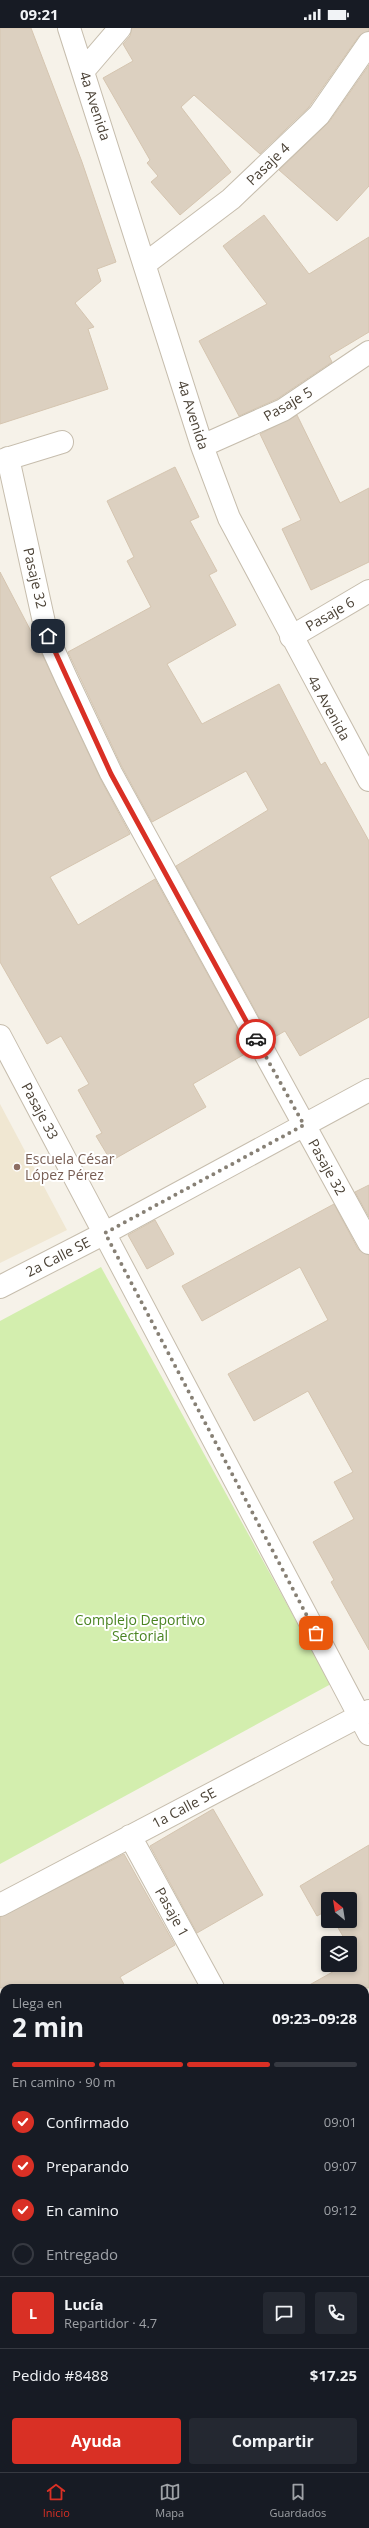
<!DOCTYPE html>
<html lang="es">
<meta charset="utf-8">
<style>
:root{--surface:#171b24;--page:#242831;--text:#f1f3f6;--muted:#9ea1a6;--line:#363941;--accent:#d93025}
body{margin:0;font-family:"Open Sans",sans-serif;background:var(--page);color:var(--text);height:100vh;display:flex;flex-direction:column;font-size:15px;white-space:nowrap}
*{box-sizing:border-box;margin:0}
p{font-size:13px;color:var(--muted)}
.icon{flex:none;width:22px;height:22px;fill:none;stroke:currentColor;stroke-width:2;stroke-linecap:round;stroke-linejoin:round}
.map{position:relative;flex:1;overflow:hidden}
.side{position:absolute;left:0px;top:1956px;width:369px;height:488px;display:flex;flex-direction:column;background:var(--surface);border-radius:12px 12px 0 0;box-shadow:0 2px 6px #0003}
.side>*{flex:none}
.needle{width:26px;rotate:330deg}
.controls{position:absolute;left:321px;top:1864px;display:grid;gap:8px}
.controls a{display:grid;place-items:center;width:36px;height:36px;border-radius:4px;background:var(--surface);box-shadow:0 2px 6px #0003;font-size:20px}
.pin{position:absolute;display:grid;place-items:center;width:34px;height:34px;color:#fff;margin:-17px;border-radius:8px;box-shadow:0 2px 6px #0006}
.courier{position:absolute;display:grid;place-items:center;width:40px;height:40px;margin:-20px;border:3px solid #d93025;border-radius:50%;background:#fff;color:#222;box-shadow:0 1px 5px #0007}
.overview em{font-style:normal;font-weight:700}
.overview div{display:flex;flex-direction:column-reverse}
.overview{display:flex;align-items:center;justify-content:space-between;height:68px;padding:0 12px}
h1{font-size:26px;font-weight:700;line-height:30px}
.bar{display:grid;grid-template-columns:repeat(4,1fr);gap:6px 4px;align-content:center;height:48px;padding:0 12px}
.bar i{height:5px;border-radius:3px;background:var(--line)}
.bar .selected{background:var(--accent)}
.bar p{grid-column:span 4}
.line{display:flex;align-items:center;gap:10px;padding:0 12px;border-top:1px solid var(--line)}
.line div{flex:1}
.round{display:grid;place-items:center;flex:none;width:42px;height:42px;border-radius:4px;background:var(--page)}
ol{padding:0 12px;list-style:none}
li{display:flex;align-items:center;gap:12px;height:44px}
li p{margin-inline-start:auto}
li .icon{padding:4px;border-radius:50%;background:var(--accent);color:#fff;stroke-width:4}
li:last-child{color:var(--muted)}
li i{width:22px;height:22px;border:2px solid var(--line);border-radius:50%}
.cta{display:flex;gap:8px;margin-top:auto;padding:8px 12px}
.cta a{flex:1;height:46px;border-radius:4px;background:var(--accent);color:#fff;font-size:16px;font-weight:700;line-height:46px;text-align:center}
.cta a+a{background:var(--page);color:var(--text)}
.status{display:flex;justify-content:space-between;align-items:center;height:28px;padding:0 20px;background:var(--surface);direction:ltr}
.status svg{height:11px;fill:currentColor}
.tab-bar{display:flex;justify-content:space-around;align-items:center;height:56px;border-top:1px solid var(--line);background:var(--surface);font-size:11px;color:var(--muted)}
.tab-bar a{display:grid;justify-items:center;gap:2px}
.tab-bar .selected{color:var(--accent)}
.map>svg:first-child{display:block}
.education{fill:#f0e7d2}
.green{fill:#d3eeae}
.building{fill:#dcd0c0;stroke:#d5c5b0}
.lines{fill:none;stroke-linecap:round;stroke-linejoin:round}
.minor-casing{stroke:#c6bdad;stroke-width:24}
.minor{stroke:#fff;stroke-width:22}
.done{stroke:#878075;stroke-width:4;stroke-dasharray:0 7.2}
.route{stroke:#d93025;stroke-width:5}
.education-dot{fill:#8d6e63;stroke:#fff;stroke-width:1.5}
.labels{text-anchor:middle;stroke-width:4;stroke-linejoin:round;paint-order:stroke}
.street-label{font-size:14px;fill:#4b4236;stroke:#fff}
.education-label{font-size:14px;fill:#785e54;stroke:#fff;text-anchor:start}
.park-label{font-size:14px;fill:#4a8422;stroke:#fff}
</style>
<div class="status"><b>09:21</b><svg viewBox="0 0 49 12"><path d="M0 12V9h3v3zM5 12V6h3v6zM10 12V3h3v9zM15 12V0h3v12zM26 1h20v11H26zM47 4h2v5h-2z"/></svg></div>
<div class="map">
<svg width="369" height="2444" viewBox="0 0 369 2444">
<rect width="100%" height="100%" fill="#f6f2e9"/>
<path class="education" d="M0,1076L67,1202L0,1235Z"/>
<path class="green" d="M101,1239L331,1656L0,1836V1293Z"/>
<path class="building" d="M0,0H31L82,134L116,234L97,241L101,253L75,275L94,299L88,301L108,361L0,396Z
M132,0H369V3L359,8L309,79L260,126L194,67L181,79L231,144L180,187L151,154L158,148L147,135L150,132L103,50L133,33L123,16L130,8Z
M369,37V158L337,193L279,142L329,94Z
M264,187L309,246L369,209V304L329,328L332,334L277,371L239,388L199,313L267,276L223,218Z
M297,387L340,475L369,460V534L311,562L282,501L301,492L260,406Z
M175,439L199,489L190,493L217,543L209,547L236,597L167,636L202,696L279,656L321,737L325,734L369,813V989L300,1028L285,1003L271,1011L176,838L268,782L246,743L152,794L122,739L68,624L151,579L127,533L134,529L107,473Z
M0,544L34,609L100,750L130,806L50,849L78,897L155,851L250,1023L193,1056L206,1079L111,1133L96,1108L102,1105L78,1062L89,1056L61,1008L47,1016L0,934Z
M369,1157V1189L355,1164Z
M334,1176L358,1221L369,1227V1622L331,1554L334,1552L313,1514L354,1491L334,1454L353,1444L308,1363L254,1393L228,1346L328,1292L300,1239L202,1293L182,1258Z
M155,1192L174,1226L147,1241L128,1207Z
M213,1781L263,1867L197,1905L150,1818Z
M369,1817V1960H304L345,1937H350V1934L356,1931L350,1921V1915H347L334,1893H350V1871H328V1882L317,1888L300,1858Z
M124,1826L175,1917L120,1949L126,1960H0V1889Z"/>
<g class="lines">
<g class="minor-casing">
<path id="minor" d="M69,0L202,418L229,490L369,752
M84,42L120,0
M145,236L231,171L319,87L369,15
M202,418L283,382L369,324
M8,430L47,608L67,652L111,745L369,1215
M0,433L62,414
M291,609L369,563
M0,1008L369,1706
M0,1259L105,1205L369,1062
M130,1808L213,1960
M0,1877L369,1683
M0,2075L4,2083
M365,2238L369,2245
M365,2393L369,2391
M205,2440L207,2444
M273,2444L280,2440"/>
</g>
<use href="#minor" class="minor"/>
</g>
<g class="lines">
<path class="done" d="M256,1011L304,1097L105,1205L316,1605"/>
<path class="route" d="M48,608L111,746L256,1011"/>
</g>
<circle class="education-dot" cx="17" cy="1139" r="4"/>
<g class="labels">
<g class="street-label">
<text transform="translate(95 78) rotate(72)" y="5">4a Avenida</text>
<text transform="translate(268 136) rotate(-44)" y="5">Pasaje 4</text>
<text transform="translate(288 376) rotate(-30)" y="5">Pasaje 5</text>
<text transform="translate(193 387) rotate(72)" y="5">4a Avenida</text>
<text transform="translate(35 550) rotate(77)" y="5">Pasaje 32</text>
<text transform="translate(330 586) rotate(-30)" y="5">Pasaje 6</text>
<text transform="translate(329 680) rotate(61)" y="5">4a Avenida</text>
<text transform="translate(40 1083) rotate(62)" y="5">Pasaje 33</text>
<text transform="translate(327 1139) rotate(61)" y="5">Pasaje 32</text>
<text transform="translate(58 1229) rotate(-27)" y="5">2a Calle SE</text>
<text transform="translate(184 1780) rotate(-28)" y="5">1a Calle SE</text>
<text transform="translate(172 1884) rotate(61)" y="5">Pasaje 1</text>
</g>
<g class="education-label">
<text x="25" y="1136">Escuela César<tspan x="25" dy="16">López Pérez</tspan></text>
</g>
<g class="park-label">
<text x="140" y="1597">Complejo Deportivo<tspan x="140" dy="16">Sectorial</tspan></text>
</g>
</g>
</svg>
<div class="controls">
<a><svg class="needle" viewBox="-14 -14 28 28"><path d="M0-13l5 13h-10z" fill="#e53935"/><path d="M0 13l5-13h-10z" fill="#9ea1a6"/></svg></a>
<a><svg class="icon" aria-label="layers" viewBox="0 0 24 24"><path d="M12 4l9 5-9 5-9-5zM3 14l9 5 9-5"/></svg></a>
</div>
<div class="pin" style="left:316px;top:1605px;background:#ea580c"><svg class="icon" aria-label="bag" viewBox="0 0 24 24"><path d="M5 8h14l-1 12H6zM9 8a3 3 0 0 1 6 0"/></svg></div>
<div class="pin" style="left:48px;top:608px;background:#1f2937"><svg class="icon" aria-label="home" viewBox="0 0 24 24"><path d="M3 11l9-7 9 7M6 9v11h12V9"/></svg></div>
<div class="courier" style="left:256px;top:1011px"><svg class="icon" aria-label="car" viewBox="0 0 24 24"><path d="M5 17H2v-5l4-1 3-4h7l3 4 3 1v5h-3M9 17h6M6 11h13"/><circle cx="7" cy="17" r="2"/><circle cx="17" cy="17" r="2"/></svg></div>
<section class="side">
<div class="overview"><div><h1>2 min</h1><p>Llega en</p></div><em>09:23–09:28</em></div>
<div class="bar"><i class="selected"></i><i class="selected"></i><i class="selected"></i><i></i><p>En camino · 90 m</p></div>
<ol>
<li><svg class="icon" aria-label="check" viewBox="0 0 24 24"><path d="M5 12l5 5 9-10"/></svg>Confirmado<p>09:01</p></li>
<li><svg class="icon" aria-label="check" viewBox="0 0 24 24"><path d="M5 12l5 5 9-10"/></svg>Preparando<p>09:07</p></li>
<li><svg class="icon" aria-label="check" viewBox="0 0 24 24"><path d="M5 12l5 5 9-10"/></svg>En camino<p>09:12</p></li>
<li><i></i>Entregado</li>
</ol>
<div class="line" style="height:72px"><b class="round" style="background:var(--accent);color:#fff">L</b><div><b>Lucía</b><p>Repartidor · 4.7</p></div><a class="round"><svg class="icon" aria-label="chat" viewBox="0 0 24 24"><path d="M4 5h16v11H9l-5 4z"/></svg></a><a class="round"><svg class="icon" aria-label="phone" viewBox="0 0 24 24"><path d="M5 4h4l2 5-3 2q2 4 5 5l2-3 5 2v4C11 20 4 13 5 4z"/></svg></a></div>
<div class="line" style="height:52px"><div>Pedido #8488</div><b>$17.25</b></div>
<div class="cta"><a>Ayuda</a><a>Compartir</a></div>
</section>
</div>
<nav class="tab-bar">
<a class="selected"><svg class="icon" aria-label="home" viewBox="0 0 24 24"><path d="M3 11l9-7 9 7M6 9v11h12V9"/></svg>Inicio</a>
<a><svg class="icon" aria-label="map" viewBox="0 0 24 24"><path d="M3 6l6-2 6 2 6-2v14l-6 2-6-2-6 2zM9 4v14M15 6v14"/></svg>Mapa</a>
<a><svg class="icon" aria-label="saved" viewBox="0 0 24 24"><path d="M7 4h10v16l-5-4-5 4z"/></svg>Guardados</a>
</nav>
